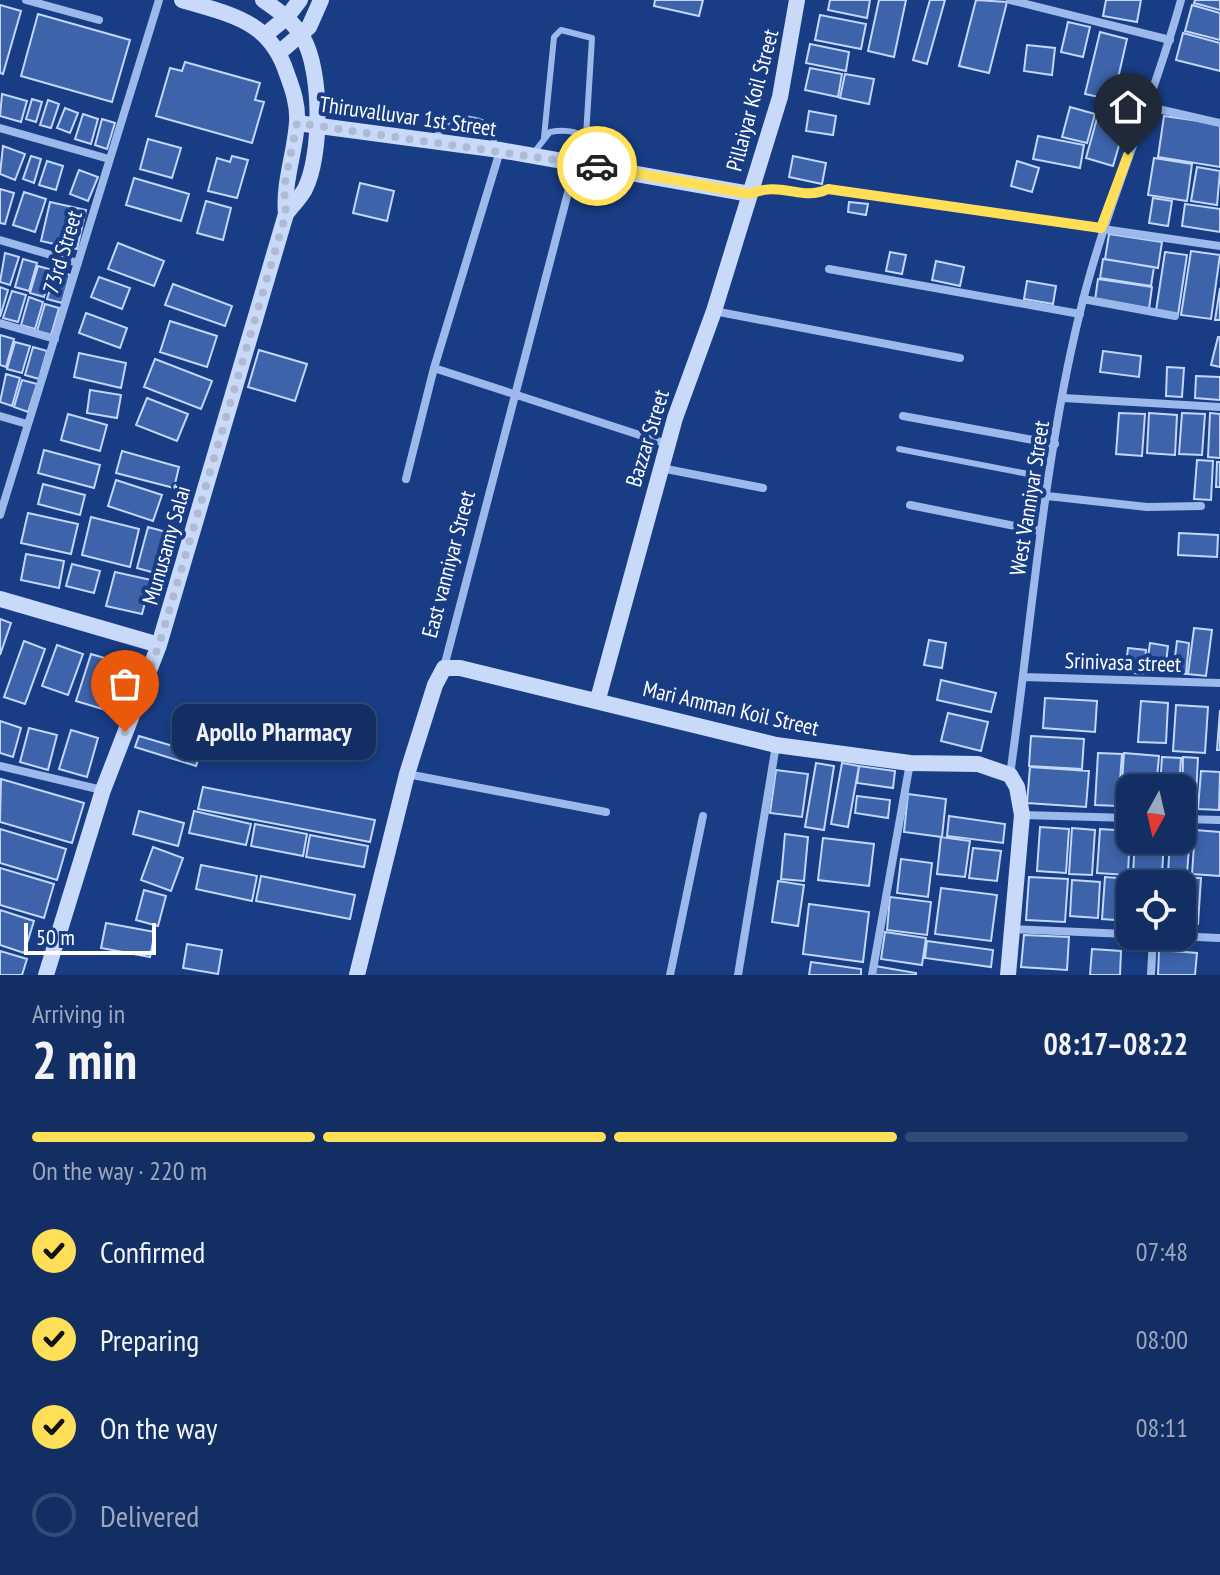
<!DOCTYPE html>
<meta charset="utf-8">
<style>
:root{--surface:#122e63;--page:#1b3669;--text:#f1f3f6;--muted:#9ca8be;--line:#314a78;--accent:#ffde58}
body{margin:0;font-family:"PT Sans Narrow",sans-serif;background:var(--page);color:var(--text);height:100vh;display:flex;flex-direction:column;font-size:30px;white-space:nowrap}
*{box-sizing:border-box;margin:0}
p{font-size:26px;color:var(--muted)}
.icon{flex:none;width:44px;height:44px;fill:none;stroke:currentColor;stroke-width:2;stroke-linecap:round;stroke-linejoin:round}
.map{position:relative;height:975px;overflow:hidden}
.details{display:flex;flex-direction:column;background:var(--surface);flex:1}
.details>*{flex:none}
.needle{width:52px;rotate:188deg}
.fabs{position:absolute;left:1116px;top:774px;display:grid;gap:16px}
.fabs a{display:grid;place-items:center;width:80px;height:80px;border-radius:16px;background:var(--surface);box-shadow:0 4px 12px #0003,0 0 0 2px var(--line);font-size:40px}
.scale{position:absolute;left:24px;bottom:20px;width:132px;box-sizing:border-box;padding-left:8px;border:4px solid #fff;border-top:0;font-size:22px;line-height:28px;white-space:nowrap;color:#fff;-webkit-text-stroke:6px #183d84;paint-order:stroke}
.pin{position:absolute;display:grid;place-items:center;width:68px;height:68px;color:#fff;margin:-82px -34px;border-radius:50% 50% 50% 0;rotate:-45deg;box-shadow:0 0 8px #0007}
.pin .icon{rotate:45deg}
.courier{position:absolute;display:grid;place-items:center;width:80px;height:80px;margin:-40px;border:6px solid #ffde58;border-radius:50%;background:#fff;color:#222;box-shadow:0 2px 10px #0007}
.bubble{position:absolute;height:56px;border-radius:16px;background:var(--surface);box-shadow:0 4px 12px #0003,0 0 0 2px var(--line);font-size:26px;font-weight:700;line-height:56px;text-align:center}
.overview em{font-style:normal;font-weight:700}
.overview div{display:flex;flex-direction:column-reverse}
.overview{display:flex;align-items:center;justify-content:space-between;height:136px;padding:0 32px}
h1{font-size:52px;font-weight:700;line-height:60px}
.bar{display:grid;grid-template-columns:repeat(4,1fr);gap:12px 8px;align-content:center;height:96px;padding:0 32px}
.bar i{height:10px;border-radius:6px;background:var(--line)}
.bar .selected{background:var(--accent)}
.bar p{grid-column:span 4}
ol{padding:0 32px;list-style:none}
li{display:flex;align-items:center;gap:24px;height:88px}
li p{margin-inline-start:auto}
li .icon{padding:8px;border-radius:50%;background:var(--accent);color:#111;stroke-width:4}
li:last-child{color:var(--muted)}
li i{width:44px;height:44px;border:4px solid var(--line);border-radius:50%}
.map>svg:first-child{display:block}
.building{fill:#3d63ab;stroke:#c2d6f9;stroke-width:2}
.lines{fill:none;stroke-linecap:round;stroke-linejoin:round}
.lane{stroke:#9db9ec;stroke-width:6}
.street{stroke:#9db9ec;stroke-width:8}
.secondary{stroke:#c9d9f9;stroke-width:16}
.done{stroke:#aebbd4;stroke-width:8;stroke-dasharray:0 14.4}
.route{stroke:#ffde58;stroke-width:10}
.labels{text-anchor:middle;stroke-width:8;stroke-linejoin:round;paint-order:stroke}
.street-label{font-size:22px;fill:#fff;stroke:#183d84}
</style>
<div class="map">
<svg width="1220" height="975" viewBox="0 0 1220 975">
<rect width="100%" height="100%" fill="#183d84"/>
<path class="building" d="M655,0H703L699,16L654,6Z
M830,0H870L867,18L828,10Z
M879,0H906L894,57L868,51Z
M930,0H945L927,64L913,60Z
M976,0L1007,2L989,73L959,66Z
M1106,0H1141L1137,22L1103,16Z
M1195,0H1220V10L1194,3Z
M0,5L21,11L3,74L0,73Z
M1192,5L1220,13V40L1185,31Z
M38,14L130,40L112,102L21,76Z
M820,15L866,24L861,49L815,40Z
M1068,22L1090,27L1083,57L1061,52Z
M1100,32L1127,39L1113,100L1085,94Z
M1183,33L1220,43V71L1176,60Z
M810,44L849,52L846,71L806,63Z
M1027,45L1055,48L1052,75L1024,71Z
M185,62L260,83L255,100L264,102L252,143L156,116L170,68L182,71Z
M810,68L842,74L838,97L805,90Z
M845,74L874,79L869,104L840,98Z
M2,94L27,101L21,122L0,116Z
M32,99L42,102L36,122L26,119Z
M48,100L59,104L51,128L40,125Z
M1070,107L1095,114L1087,143L1062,137Z
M65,108L78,113L70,133L57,128Z
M809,111L836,116L833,135L806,131Z
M1099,111L1127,118L1113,166L1086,158Z
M83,114L98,119L91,144L75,139Z
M1164,116L1220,124V167L1158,157Z
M102,119L115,123L107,149L95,145Z
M1038,136L1084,145L1080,168L1033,159Z
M148,139L181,148L172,178L140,169Z
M3,146L25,154L15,180L0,174Z
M31,156L41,159L34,183L23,179Z
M232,156L248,160L237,198L208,191L217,158L230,162Z
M793,156L826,163L822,184L789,177Z
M1154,158L1192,164L1187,201L1148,195Z
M47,161L63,166L56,190L39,185Z
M1017,161L1039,168L1032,192L1011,186Z
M1197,167L1220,171L1217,205L1191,201Z
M79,170L98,177L88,201L70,194Z
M134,178L189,194L181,221L126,205Z
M360,183L394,191L387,221L353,213Z
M0,189L14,193L5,224L0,223Z
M24,192L46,199L35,232L13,225Z
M1153,198L1172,201L1168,226L1149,223Z
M206,201L231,208L223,240L197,233Z
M50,202L86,210L77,249L41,241Z
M849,202L868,204L866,215L848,212Z
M1185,204L1220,209V232L1182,226Z
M1109,234L1162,242L1158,268L1105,259Z
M118,243L164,261L154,286L108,269Z
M1191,251L1220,255L1211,319L1181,315Z
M890,252L906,255L902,274L886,271Z
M1165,252L1187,255L1178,315L1156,311Z
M5,253L19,257L10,285L0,282Z
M23,259L37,263L29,291L15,287Z
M1103,259L1154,267L1151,286L1100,278Z
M936,261L964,267L960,286L932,280Z
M38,266L52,270L44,297L30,293Z
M56,271L70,275L62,303L47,299Z
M99,277L130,288L122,309L91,297Z
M1098,279L1152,287L1149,309L1095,300Z
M1027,281L1056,286L1053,304L1024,299Z
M173,284L232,306L225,326L165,305Z
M0,287L8,290L0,317Z
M1220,288V320H1215Z
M12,291L26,295L18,322L3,318Z
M29,297L43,302L35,329L21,325Z
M45,304L59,308L51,335L37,331Z
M86,313L127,328L120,348L79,333Z
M170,321L217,336L207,367L160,352Z
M0,335L14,339L6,367L0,365Z
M1218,337H1220V367L1211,365Z
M15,342L30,346L22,373L7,369Z
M33,347L47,351L39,379L25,375Z
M259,350L307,364L295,401L248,387Z
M1103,351L1141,356L1139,377L1100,372Z
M79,353L126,363L121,388L74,377Z
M155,359L212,381L201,409L144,387Z
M1167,367L1184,368L1182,397L1166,396Z
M6,374L20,378L12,406L0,402Z
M1196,376L1220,377V400L1195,398Z
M22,380L37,384L28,412L14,407Z
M90,390L121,395L117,418L87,413Z
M147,398L188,414L177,441L136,425Z
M1119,413L1145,414L1142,456L1116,454Z
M1149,413L1177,415L1175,455L1147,453Z
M1182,413L1205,414L1202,455L1179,454Z
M1210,413L1220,414V458L1208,457Z
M68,414L107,425L100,451L61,440Z
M44,450L100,465L94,488L38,473Z
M122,451L179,467L174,488L116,473Z
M1197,460L1213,461L1211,500L1194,499Z
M1217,462H1220V487H1216Z
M116,480L162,495L153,521L108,506Z
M43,484L85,495L80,515L38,504Z
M28,513L78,524L71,554L21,543Z
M91,517L139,529L130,567L82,555Z
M148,527L166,532L155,573L137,568Z
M1179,533L1218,535L1217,557L1178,555Z
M26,554L64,561L59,588L21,580Z
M72,564L100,571L94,593L66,586Z
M115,572L151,580L142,614L106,606Z
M0,619L11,623L0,655Z
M1194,628L1212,630L1206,676L1188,674Z
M929,640L946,643L942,668L924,665Z
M24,641L45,649L25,704L4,697Z
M1177,641L1189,643L1186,674L1173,673Z
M1150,643L1168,646L1165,671L1146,669Z
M57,645L83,654L68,695L42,686Z
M1128,648L1146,650L1143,674L1125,672Z
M91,654L121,663L106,710L76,701Z
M1111,656L1125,658L1124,671L1109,669Z
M941,680L996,693L991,712L937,700Z
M1045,698L1097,701L1095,732L1043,728Z
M1141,701L1168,703L1166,743L1138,742Z
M1176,705L1208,707L1205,753L1173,751Z
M1220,710V750H1217Z
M948,713L988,722L981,751L941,741Z
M0,721L21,728L13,757L0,753Z
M29,728L57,735L48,770L20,762Z
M71,730L98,738L87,777L59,769Z
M139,736L200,754L196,766L135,747Z
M1031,736L1084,739L1082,769L1029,766Z
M1098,753L1122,754L1118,806L1095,805Z
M1124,753L1159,756L1156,788H1130V811H1120Z
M1162,757L1181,758L1179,788H1160Z
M1183,757L1198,758L1195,813H1182Z
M816,763L834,766L824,830L805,827Z
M842,763L859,766L848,827L831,824Z
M859,766L895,771L893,788L857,783Z
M1030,767L1089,771L1086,807L1027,803Z
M776,770L808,774L802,817L770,813Z
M1201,771L1220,772L1219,810L1198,809Z
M1,779L84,803L72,843L0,822Z
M203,787L375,820L370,842L198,809Z
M908,794L946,799L942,837L904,832Z
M857,796L890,800L888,818L855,813Z
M139,811L184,823L178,846L133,834Z
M194,811L251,824L246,845L189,833Z
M949,816L1005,824L1003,843L947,836Z
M255,824L307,834L303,856L251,846Z
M1040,827L1069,829L1066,873L1037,871Z
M1072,828L1095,830L1092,875L1069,874Z
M0,829L66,849L57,880L0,863Z
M1100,829L1130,831L1128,875L1097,873Z
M1195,830L1220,832V876L1192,874Z
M785,834L808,837L804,881L781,879Z
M1182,834L1190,835L1187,874L1168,873L1170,840H1182Z
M310,835L368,846L364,867L306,857Z
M941,837L970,841L965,877L937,874Z
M823,838L874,844L869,886L818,880Z
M1135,840H1164L1162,875L1133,873Z
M153,847L183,858L171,891L141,880Z
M973,848L1001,851L997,881L969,878Z
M901,859L932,863L928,897L897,893Z
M201,865L257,876L252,901L196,889Z
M0,868L54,884L44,918L0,905Z
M261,876L355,895L350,919L256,901Z
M1029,877L1068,879L1065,922L1026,920Z
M1105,877L1131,879L1129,921L1102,919Z
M1174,877L1201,878L1198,924L1182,923V884H1174Z
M1072,880L1100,882L1098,918L1070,916Z
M778,881L804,885L798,926L772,922Z
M941,888L997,895L991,941L935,934Z
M144,890L166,896L158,926L136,920Z
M890,897L931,902L927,935L887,930Z
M809,904L869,912L863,962L803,954Z
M0,910L34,921L24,953L0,945Z
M106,923L155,932L150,957L101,948Z
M885,932L926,938L922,965L881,959Z
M1024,935L1069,937L1067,970L1021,967Z
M927,941L993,950L991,967L925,958Z
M187,944L222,950L218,974L183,968Z
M1092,949L1121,951L1120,975H1090Z
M1159,950L1197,953L1195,975H1158Z
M0,951L27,959L22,975H0Z
M811,962L861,969V975H809Z
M875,966L916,973V975H874Z"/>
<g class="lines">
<path class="lane" d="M544,137L554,37L561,30L592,38L586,136
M434,138L450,120C471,116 499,120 493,147
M532,155L550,132C577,127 597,138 597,166
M899,449L1049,478"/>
<path class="street" d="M26,0L99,20
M1010,0L1170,40
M1145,106L1220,123
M0,128L109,159
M752,193C778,182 803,201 828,189L1220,246
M0,240L78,263
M829,269L1080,314
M1083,299L1175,316
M714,311L960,358
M0,323L55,339
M434,368L500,151
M1063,398L1220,407
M0,416L27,424
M903,416L1055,444
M661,468L763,488
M406,479L434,368L667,444
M1047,496L1147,507L1201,506
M910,505L1040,531
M0,515L159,0
M444,667L576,162
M1024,677L1220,683
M0,766L102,790
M407,774L606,812
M1010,775C1032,620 1043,463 1080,312C1106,205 1152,106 1181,0
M1022,815L1130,818
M1182,819L1220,820
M1012,929L1220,938
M670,975L703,816
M738,975L776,745
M872,975L910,763
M1151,975L1153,938"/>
<path class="secondary" d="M182,0C231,15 270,20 287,74C293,90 298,105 297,122C295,154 283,182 286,214
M265,35L287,17L300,0
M280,52L309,27L321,0
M297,123L500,150L750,194
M0,599L159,645
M598,699L675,418L714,311L780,97L797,0
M46,975L103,790L159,645L286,214C292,206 300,198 305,189C322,155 322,71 303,38C293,21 279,11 263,0
M357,975L407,774L435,685L444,668H460L776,745L910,763L978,764L1010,775L1017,787L1022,815L1008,975"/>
</g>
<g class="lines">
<path class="done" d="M125,732L159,645L286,214L284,188L297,123L597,166"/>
<path class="route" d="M597,166L750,194C783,180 801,202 828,189L1101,228L1128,155"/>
</g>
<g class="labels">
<g class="street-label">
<text transform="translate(752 100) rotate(-75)" y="8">Pillaiyar Koil Street</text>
<text transform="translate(408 116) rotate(8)" y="8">Thiruvalluvar 1st Street</text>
<text transform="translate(62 252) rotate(-73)" y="8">73rd Street</text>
<text transform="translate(647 438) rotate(-73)" y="8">Bazzar Street</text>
<text transform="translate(1029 498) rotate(-81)" y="8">West Vanniyar Street</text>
<text transform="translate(166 545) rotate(-74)" y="8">Munusamy Salai</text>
<text transform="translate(448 564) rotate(-75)" y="8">East vanniyar Street</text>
<text transform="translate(1123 662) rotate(2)" y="8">Srinivasa street</text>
<text transform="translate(731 708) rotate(13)" y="8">Mari Amman Koil Street</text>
</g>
</g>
</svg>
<div class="fabs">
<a><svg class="needle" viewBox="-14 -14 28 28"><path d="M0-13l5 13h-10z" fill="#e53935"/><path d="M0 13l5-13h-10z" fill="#9ca8be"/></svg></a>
<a><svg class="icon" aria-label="locate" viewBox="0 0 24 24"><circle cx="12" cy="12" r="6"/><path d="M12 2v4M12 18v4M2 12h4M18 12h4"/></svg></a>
</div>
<div class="scale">50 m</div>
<div class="pin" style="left:125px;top:732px;background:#ea580c"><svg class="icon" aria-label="bag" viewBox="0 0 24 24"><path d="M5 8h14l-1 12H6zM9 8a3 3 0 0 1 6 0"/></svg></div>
<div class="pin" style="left:1128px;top:155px;background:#1f2937"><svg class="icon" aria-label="home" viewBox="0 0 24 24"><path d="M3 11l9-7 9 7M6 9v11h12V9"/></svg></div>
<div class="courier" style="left:597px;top:166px"><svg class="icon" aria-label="car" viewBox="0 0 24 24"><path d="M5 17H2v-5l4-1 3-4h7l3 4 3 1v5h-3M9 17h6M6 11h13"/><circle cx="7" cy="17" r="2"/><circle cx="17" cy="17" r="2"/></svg></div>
<div class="bubble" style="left:172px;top:704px;width:204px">Apollo Pharmacy</div>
</div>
<section class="details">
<div class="overview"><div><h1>2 min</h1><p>Arriving in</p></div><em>08:17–08:22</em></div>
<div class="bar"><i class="selected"></i><i class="selected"></i><i class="selected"></i><i></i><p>On the way · 220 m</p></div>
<ol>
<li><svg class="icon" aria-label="check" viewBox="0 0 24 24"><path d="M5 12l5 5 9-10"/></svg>Confirmed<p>07:48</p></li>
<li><svg class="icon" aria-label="check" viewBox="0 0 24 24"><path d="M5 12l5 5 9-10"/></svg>Preparing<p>08:00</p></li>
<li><svg class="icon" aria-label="check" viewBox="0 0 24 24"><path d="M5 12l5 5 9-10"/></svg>On the way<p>08:11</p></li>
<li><i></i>Delivered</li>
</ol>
</section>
